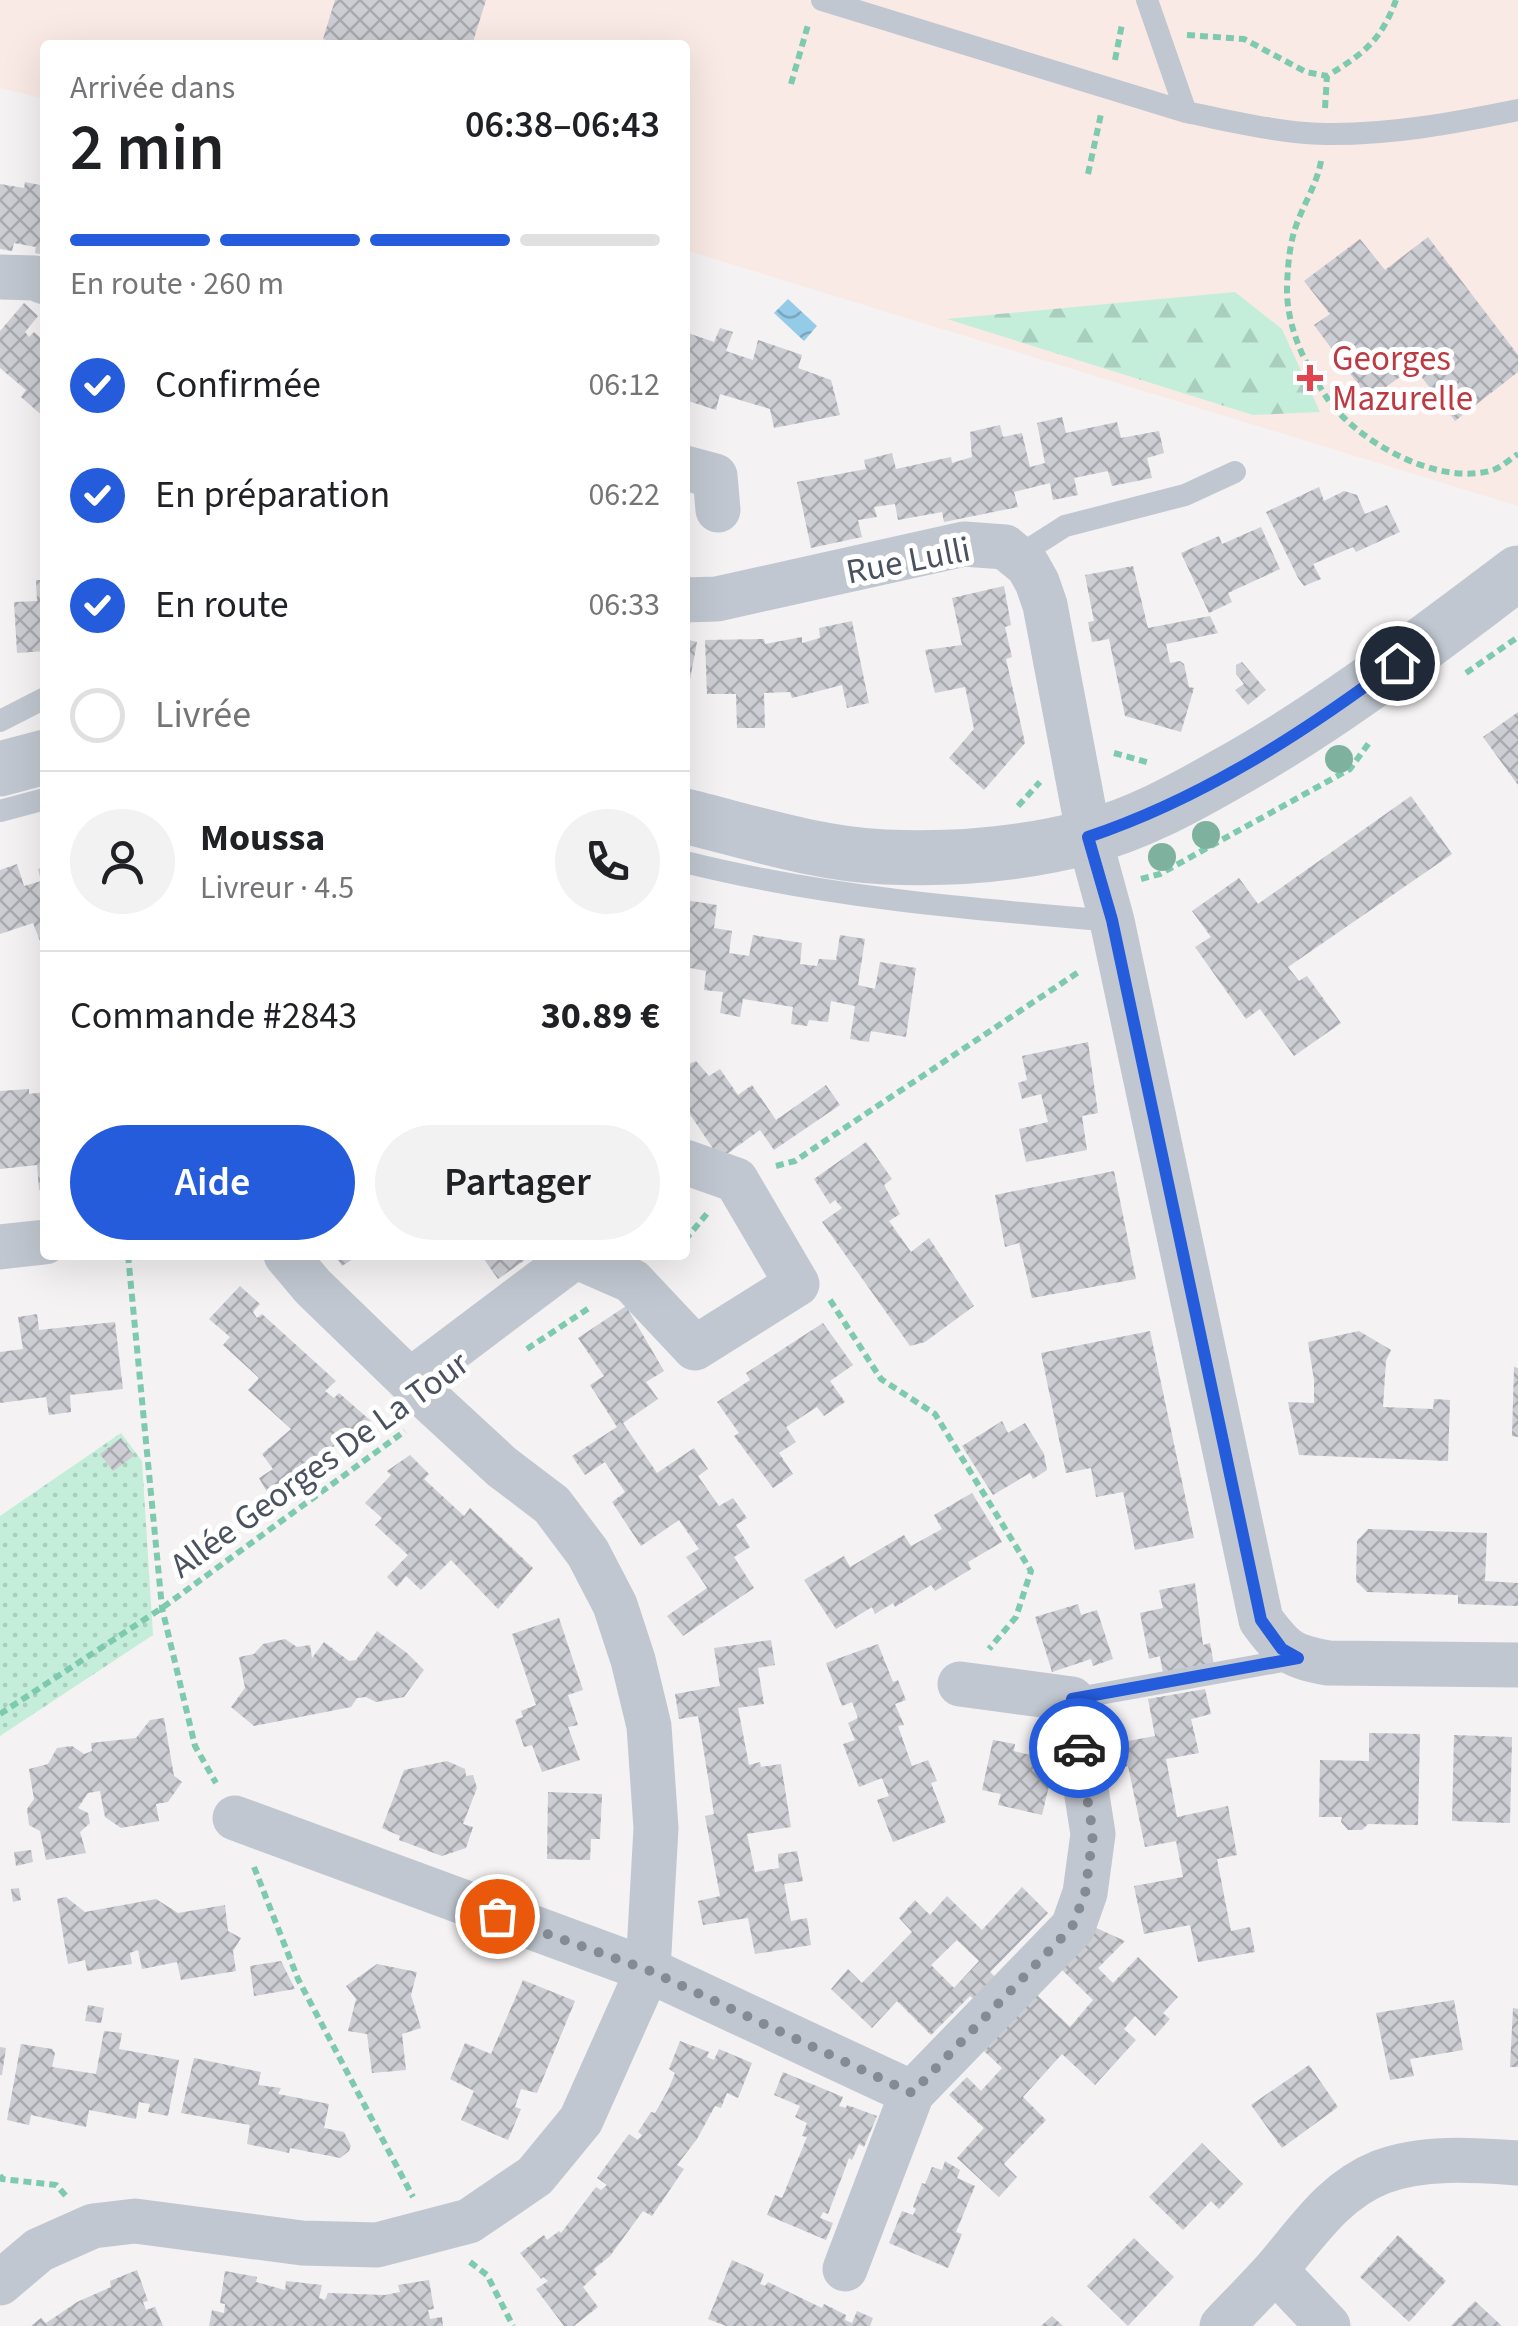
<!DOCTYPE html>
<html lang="fr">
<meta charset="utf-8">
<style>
:root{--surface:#fff;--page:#f2f2f2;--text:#202124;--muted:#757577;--line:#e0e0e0;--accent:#255cdb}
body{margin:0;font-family:"Source Sans 3",sans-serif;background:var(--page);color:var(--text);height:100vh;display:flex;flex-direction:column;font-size:38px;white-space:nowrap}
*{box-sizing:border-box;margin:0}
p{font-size:32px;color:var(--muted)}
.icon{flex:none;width:55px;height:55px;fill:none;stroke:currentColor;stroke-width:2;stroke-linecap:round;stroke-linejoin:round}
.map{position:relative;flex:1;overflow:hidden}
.sheet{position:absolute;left:40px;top:40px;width:650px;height:1220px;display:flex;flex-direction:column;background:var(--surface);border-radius:10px;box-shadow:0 10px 40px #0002}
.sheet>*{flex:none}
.pin{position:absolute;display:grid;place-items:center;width:85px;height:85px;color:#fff;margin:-42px;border:5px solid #fff;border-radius:50%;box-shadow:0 2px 10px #0007}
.courier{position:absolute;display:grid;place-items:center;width:100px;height:100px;margin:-50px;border:8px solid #255cdb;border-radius:50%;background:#fff;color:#222;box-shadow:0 2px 12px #0007}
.headline em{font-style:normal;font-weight:600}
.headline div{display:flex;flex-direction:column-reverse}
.headline{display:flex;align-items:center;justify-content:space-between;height:170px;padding:0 30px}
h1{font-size:65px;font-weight:600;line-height:75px}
.bar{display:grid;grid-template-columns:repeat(4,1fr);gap:15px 10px;align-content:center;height:120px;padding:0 30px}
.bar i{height:12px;border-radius:8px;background:var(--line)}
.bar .on{background:var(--accent)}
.bar p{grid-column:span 4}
.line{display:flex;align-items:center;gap:25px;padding:0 30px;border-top:2px solid var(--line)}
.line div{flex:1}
.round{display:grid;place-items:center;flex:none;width:105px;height:105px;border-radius:52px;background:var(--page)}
ol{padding:0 30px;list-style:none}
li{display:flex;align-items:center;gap:30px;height:110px}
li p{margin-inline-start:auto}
li .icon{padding:10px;border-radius:50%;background:var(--accent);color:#fff;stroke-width:4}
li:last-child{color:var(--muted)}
li i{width:55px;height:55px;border:5px solid var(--line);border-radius:50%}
.cta{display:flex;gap:20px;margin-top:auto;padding:20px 30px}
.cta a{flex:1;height:115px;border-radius:60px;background:var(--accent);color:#fff;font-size:40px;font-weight:600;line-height:115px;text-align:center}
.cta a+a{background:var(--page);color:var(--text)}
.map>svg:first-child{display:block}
.medical{fill:#faeae6}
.grass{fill:url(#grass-dots)}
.forest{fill:url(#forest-firs)}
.water{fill:url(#water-waves)}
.building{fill:url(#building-cross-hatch);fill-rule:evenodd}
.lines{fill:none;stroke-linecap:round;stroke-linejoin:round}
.path{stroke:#7ecaaf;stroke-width:6;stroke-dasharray:8 5;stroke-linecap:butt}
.service{stroke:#c1c7d0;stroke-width:22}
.minor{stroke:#c1c7d0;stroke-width:45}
.tertiary{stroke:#c1c7d0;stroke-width:55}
.tree{fill:#7eb29e}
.done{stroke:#868a92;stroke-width:10;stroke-dasharray:0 18}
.route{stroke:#255cdb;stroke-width:12}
.health-dot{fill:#e0444e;stroke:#fff;stroke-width:4}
.labels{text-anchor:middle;stroke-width:10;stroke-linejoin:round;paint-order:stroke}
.health-label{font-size:35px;fill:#be3a42;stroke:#fff;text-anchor:start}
.street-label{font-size:35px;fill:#4b525f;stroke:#fff}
</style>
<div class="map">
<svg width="1518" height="2326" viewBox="0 0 1518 2326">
<defs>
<pattern id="grass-dots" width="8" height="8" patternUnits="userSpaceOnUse" patternTransform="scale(2.5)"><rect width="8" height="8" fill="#c4eeda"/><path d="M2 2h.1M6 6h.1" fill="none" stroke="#aacebe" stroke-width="1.8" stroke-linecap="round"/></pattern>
<pattern id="forest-firs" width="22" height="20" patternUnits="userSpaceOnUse" patternTransform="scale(2.5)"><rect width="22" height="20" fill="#c4eeda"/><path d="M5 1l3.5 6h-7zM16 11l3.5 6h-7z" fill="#aacebe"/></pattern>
<pattern id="water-waves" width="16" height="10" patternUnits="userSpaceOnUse" patternTransform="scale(2.5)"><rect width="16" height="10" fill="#94cbe8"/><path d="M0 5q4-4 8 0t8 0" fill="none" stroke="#7ba7bf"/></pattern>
<pattern id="building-cross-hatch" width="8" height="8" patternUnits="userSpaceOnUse" patternTransform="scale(2.5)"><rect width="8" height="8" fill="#ccced4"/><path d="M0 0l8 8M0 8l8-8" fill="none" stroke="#a8aaaf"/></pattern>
</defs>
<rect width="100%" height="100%" fill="#f4f2f2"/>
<path class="medical" d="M0,0H1518V506L685,250V45H45V99L0,88Z"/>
<path class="grass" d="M121,1433L142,1461L153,1635L0,1736V1516Z"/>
<path class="forest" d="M1235,292L1282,329L1320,412L1253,415L947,319Z"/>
<path class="water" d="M788,299L817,326L804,341L774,313Z"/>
<path class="building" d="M335,0H486L472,45H342L323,39Z
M25,182L45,186V255L35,253L36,247L14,243L12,251L0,249V184L24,188Z
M1428,237L1518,355V372L1455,421L1414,367L1369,399L1314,325L1330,314L1304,281L1360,239L1385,270Z
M24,303L38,316L25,332L29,337L34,332L45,342V418L21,397L26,390L0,368V331Z
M720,328L733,332L726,351L753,360L758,340L802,355L798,368L831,380L840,415L774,428L770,409L720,394L716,410L685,400V332L714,342Z
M1062,417L1066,433L1117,422L1121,438L1159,431L1164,453L1147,458L1152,478L1112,486L1108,471L1074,478L1078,495L1053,500L1050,483L1014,492L1018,507L944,522L942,512L898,520L895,504L874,507L877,517L858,520L862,537L811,548L797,482L866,469L864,460L892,453L896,469L951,457L952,463L972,457L970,432L1000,425L1003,437L1022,433L1030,467L1045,463L1037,423Z
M1319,487L1324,501L1344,491L1357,495L1365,514L1387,505L1400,532L1356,552L1353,547L1313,564L1321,579L1304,586L1298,578L1266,512Z
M1261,527L1280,569L1228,593L1232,602L1209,613L1181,553L1219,536L1222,544Z
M1133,566L1148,628L1210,616L1218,633L1166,644L1170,663L1180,661L1184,664L1189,687L1194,688L1181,732L1125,716L1109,639L1092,642L1088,622L1094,621L1085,575Z
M36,580H45V651L17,653L14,602L37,601Z
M1004,586L1011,625L1005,627L1012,657L1006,659L1025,743L984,790L949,758L974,729L965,687L935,693L925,650L962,645L952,598Z
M852,621L869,703L847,708L842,685L792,698L790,692L764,693L765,728H737L736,694H707L705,640L764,639L765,644L802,637V643L820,638L819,628Z
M685,639L697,642L687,696H685Z
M1242,662L1266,690L1248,705L1235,690L1244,684L1236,674V665Z
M1518,712V785L1483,737Z
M1411,796L1452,854L1288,967L1299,981L1307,976L1341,1023L1294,1056L1260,1009L1246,1019L1195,947L1211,937L1192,911L1239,878L1258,904Z
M17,864L24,886L41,881L38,869L45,867V940L40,941L33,923L0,934V870Z
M685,900L717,905L714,928L732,931L729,953L749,956L753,935L802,943L800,964L817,966L819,959L836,960L840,935L865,939L858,985L875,989L880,962L916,968L906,1037L871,1031L869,1042L850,1039L855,1006L831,1001L828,1022L809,1020L807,1026L791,1024L793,1007L743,999L740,1017L720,1013L723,992L704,990L706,971L685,967Z
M1088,1042L1098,1113L1082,1116L1087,1150L1026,1162L1019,1129L1048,1122L1041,1094L1022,1099L1018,1083L1027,1080L1022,1056Z
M696,1061L709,1076L720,1069L738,1095L752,1085L776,1120L826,1085L840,1105L774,1150L760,1130L720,1159L685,1107V1066Z
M29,1089V1094L45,1092V1190H39L37,1165L0,1169V1091Z
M866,1142L892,1179L884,1185L900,1214L889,1221L911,1252L929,1238L974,1306L925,1342L910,1346L822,1222L842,1208L835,1200L830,1204L814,1179Z
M1114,1171L1136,1279L1032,1298L1019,1243L1005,1247L995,1195Z
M335,1255H359L342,1266Z
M481,1255H532L498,1279Z
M240,1286L260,1304L253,1312L257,1318L262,1314L336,1381L325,1391L334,1398L339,1393L371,1421L267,1492L259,1478L273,1469L262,1454L291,1429L248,1390L259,1378L223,1345L230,1337L209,1319Z
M626,1306L664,1371L646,1382L658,1399L623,1423L657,1473L694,1448L708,1469L698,1476L719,1506L733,1498L747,1518L736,1525L750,1547L734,1557L754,1588L683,1636L667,1616L707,1588L686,1557L699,1549L679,1520L641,1546L612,1502L625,1492L605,1462L585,1475L572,1456L617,1427L590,1385L604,1376L578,1338Z
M37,1314L39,1330L115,1322L123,1389L70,1395L71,1412L49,1415L46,1397L0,1403V1352L23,1349L18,1317Z
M823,1323L853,1365L830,1381L845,1402L824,1416L817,1407L786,1427L796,1442L779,1453L793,1474L773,1488L734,1436L739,1433L717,1402L750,1380L746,1373Z
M1150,1331L1194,1538L1135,1550L1123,1492L1096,1497L1091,1468L1066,1473L1041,1353Z
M1359,1331L1391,1350L1386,1361L1383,1407L1433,1409L1434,1399L1450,1400L1448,1461L1299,1455L1288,1402L1314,1403V1380L1308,1342Z
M1514,1367L1518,1368V1437L1512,1436Z
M1002,1421L1008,1433L1025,1423L1044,1454L1047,1470L1033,1479L1030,1473L993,1495L962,1446Z
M121,1438L134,1456L113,1471L100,1454Z
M410,1455L429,1474L424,1479L464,1516L470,1508L533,1568L498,1609L451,1560L421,1590L406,1576L397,1587L387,1577L408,1555L375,1525L382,1518L365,1503L391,1475L387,1471Z
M972,1493L1002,1542L968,1562L971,1569L935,1591L931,1585L895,1607L893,1603L875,1614L872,1607L836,1629L804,1580L844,1556L850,1567L904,1535L911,1546L942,1529L934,1515Z
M1368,1529L1487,1533L1485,1581L1518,1583V1606L1458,1604V1595L1367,1592L1356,1581L1357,1541Z
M1195,1583L1203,1645L1210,1643L1214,1665L1163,1674L1160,1656L1149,1659L1140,1613L1163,1608L1159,1590Z
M1078,1604L1081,1615L1097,1610L1113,1659L1093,1666L1091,1659L1052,1672L1035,1617Z
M559,1618L583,1690L568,1695L578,1725L568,1727L580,1760L542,1772L532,1745L524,1747L515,1720L523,1717L521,1711L536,1705L512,1634Z
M377,1631L407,1653L424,1670L404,1697L376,1702L366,1697L357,1698L351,1707L254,1726L231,1707L245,1688L239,1657L254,1654L263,1644L285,1639L297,1647L310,1645L312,1658L324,1642L349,1661L356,1660Z
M771,1640L775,1665L758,1668L764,1704L738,1708L749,1765L760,1762L761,1767L781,1764L791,1827L747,1834L755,1872L779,1868L778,1854L797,1851L803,1881L784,1884L791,1921L807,1918L811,1945L755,1954L748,1918L703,1925L698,1901L720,1896L705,1816L714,1814L698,1716L679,1719L675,1694L720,1686L714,1648Z
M878,1644L893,1682L898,1680L906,1700L895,1704L904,1725L898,1726L912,1766L928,1760L937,1781L931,1783L946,1822L893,1842L877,1800L889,1796L882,1778L859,1787L843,1744L855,1740L848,1723L858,1718L852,1702L842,1706L826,1663Z
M1205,1689L1211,1714L1191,1719L1199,1753L1166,1759L1177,1817L1228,1806L1237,1855L1217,1859L1231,1931L1250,1927L1255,1952L1198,1962L1190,1925L1144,1934L1134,1886L1183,1877L1176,1841L1145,1847L1128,1766L1111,1770L1107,1745L1155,1736L1148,1699Z
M164,1718L174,1776L182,1782L168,1802L156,1804L159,1821L121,1828L105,1817L100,1791L88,1793L78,1808L88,1813L90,1823L80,1832L86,1853L46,1860L40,1831L29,1825L27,1809L34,1799L29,1769L48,1764L57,1748L72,1746L84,1754L92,1751L91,1743L136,1738L150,1720Z
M1369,1733L1420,1734L1418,1825L1368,1824L1362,1830H1348L1341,1822L1342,1817H1319L1320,1760L1369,1761Z
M1454,1735L1512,1737L1510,1823L1452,1821Z
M993,1740L1015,1744L1014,1751L1055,1761L1042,1815L998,1805L1001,1794L982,1790Z
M447,1761L465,1769L466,1776L473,1775L477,1788L463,1824L473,1827L466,1848L442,1856L399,1840L400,1836L382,1828L404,1770Z
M548,1792L602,1794L600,1839H591L590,1860L547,1859Z
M31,1850L33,1862L16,1866L14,1852Z
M1022,1887L1048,1913L990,1972L999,1981L978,2003L970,1996L931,2035L897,2001L872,2028L831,1989L848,1969L862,1983L912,1932L899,1918L915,1900L930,1915L947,1896L982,1930ZM957,1940L979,1961L954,1988L931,1965Z
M19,1888L21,1900L13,1902L11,1889Z
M66,1897L85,1912L156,1899L178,1913L225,1905L228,1931L241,1938L233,1951L236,1971L181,1980L177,1962L142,1969L138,1950L130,1953L132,1964L87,1971L85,1960L68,1964L57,1899Z
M1092,1926L1125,1941L1098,1968L1113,1983L1138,1957L1178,1997L1163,2013L1170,2019L1155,2036L1135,2016L1124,2029L1136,2040L1095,2085L1062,2054L1023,2097L1046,2120L1004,2164L1017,2177L999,2197L957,2158L984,2128L949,2095L967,2077L981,2091L1002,2068L984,2051L1037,1995L1070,2027L1093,2000L1061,1969Z
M281,1961L295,1989L254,1996L250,1966Z
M377,1964L417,1972L411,1995L421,2028L402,2034L406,2070L372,2073L367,2034L348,2031L356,1999L346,1986Z
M523,1980L575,2001L537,2093L521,2089L515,2107L521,2109L508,2140L461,2120L474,2091L450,2079L465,2043L491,2054Z
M1454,2000L1463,2050L1410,2059L1414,2076L1390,2080L1376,2013Z
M88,2005L104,2008L101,2023L85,2021Z
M1513,2008L1518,2009V2067H1510Z
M104,2031L122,2033L119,2049L179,2060L168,2116L148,2112L150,2104L139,2102L136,2119L89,2110L86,2127L31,2115L29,2125L7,2120L21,2044L52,2049L55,2053L52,2067L96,2074Z
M680,2041L709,2052L707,2057L714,2060L719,2049L752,2063L738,2098L727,2093L721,2108L715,2106L697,2139L677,2165L684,2169L652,2216L643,2211L610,2256L594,2269L597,2274L583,2287L598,2307L574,2326H564L536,2289L548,2281L543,2277L541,2279L520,2253L544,2235L547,2240L559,2231L561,2233L596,2187L601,2190L607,2185L597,2178L629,2134L638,2140L642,2135L638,2132L651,2112L655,2113L668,2090L675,2073L669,2069Z
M0,2047L6,2048L2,2075H0Z
M194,2058L261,2072L258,2085L281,2088L278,2094L329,2104L324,2128L344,2132L351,2146L349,2151L340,2158L290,2148L289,2153L247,2144L250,2125L181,2113Z
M1309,2065L1338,2107L1282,2148L1251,2105Z
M783,2072L843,2097L839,2106L846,2108L847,2105L877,2116L864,2147L859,2144L852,2160L849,2158L828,2214L823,2212L820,2218L833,2223L826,2240L767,2215L775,2195L782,2198L807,2137L802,2136L807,2123L795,2117L800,2106L774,2095Z
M1202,2143L1243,2184L1219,2209L1211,2201L1183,2230L1149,2197Z
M945,2161L960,2170L957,2178L975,2186L956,2232L962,2234L948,2268L889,2243L902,2211L913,2215L916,2209L913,2207L922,2183L925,2184L932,2167L942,2170Z
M1398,2235L1446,2281L1409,2322L1360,2277Z
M1134,2238L1174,2277L1128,2326L1087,2286Z
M732,2260L764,2274L760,2284L765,2286L768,2282L822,2308L824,2304L846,2315L845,2320L852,2323L857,2311L873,2318L870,2326H726L708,2319Z
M137,2270L148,2301L143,2302L146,2310L155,2307L163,2326H31L41,2318L46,2323L77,2302L111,2287L110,2281Z
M225,2271L257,2277L256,2282L285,2290L286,2281L322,2285L319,2298L325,2300L328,2293L385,2295L400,2292L398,2285L429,2280L434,2309L428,2310L430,2319L442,2317L443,2326H209L212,2310L224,2313L225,2304L220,2303Z
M1475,2301L1502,2326H1451Z
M1052,2316L1063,2326H1041Z"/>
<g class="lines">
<path class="path" d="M1187,35L1244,39L1306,72L1327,76
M1115,60L1122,24
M791,84L808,25
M1325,108L1327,76C1363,54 1381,41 1396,0
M1321,161C1317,185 1301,208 1294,232C1289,249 1287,274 1287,292C1288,331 1306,366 1327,398C1357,442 1439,487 1493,470C1502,467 1510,459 1518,454
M1088,174L1101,114
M1466,673L1518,637
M1114,753L1150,763
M1018,806L1040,782
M1141,879L1160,874L1350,769L1371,740
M776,1166L795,1161L1080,971
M685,1240L710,1210
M128,1255L162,1608L195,1746L216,1783
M830,1300L881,1379L935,1414L1031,1571L1016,1617L989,1649
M527,1349L592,1306
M0,1714L162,1608L405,1431
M254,1867L298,1979L413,2197
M0,2175L2,2179L56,2185L66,2196
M470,2262L487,2275L513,2326"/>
<path class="service" d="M822,0L1186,112C1231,121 1279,133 1325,134C1391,135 1454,123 1518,110
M1147,0L1186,112
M1018,556L1065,526L1185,495L1235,472
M0,721L45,698
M0,811L45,799
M685,862C825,897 969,909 1112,921
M1072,1699L1299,1658"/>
<path class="minor" d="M0,277L35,278L45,282
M685,468L715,476L718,510
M685,600L717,599L964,544L1005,547L1028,566L1037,582L1045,605L1089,837L1112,921L1261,1620C1284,1651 1290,1656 1328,1663L1518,1665
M0,1247L45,1242
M577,1257L632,1281L695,1348L797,1284L736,1180L685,1162
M411,1380L577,1255
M235,1818L648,1970L912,2093L1073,1927L1085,1893L1093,1834L1072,1699L960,1684
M845,2269L912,2093
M1275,2270L1328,2326
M0,2283L39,2250L93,2226L135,2221L302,2243L377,2245L469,2221L535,2176L581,2120L648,1970L656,1828L649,1726L633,1660L615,1605L588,1553L552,1505L502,1467L437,1407L313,1287L286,1255
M1222,2326C1240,2307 1258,2289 1275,2270C1307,2233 1333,2191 1381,2172C1423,2156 1474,2160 1518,2163"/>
<path class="tertiary" d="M0,769L45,757
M685,816C750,832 817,854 885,857C952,860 1023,854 1088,837C1137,824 1181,800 1225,775C1330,717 1423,644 1518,573"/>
</g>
<g class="tree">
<circle cx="1339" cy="759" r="14"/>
<circle cx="1206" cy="835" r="14"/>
<circle cx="1162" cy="857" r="14"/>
</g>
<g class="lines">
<path class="done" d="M497,1916L648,1970L912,2093L1072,1927L1085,1894L1093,1834L1079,1748"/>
<path class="route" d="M1079,1748L1072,1699L1298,1658L1282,1649L1261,1620L1112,920L1088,837C1201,799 1302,734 1397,663"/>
</g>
<path class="health-dot" d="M1305 363h10v10h10v10h-10v10h-10v-10h-10v-10h10z"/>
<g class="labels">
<g class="health-label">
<text x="1332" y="370">Georges<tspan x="1332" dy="40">Mazurelle</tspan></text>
</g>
<g class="street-label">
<text transform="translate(908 560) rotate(-11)" y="12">Rue Lulli</text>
<text transform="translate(319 1464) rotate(-36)" y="12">Allée Georges De La Tour</text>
</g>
</g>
</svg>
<div class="pin" style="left:497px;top:1916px;background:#ea580c"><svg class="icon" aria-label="bag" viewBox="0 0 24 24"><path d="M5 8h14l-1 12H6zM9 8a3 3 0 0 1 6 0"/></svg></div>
<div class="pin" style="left:1397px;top:663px;background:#1f2937"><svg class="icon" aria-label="home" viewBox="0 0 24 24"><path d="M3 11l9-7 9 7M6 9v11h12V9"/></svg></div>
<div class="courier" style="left:1079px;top:1748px"><svg class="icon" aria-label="car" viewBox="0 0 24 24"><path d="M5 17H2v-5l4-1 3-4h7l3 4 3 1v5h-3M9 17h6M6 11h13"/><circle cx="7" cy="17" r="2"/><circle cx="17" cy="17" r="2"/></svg></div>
<section class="sheet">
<div class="headline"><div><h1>2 min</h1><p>Arrivée dans</p></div><em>06:38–06:43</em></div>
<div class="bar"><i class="on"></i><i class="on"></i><i class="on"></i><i></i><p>En route · 260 m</p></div>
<ol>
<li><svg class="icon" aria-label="check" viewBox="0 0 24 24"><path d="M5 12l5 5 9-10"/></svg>Confirmée<p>06:12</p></li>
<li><svg class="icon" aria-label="check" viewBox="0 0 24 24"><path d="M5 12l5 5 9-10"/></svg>En préparation<p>06:22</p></li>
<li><svg class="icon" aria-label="check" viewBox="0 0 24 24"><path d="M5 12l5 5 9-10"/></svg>En route<p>06:33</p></li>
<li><i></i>Livrée</li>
</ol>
<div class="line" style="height:180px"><a class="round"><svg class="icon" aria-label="person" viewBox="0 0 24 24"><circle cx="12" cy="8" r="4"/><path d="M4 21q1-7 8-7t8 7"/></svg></a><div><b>Moussa</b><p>Livreur · 4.5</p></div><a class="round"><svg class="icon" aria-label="phone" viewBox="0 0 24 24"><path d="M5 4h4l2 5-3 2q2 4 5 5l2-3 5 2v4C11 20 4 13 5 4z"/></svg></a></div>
<div class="line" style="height:130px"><div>Commande #2843</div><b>30.89 €</b></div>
<div class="cta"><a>Aide</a><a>Partager</a></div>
</section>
</div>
